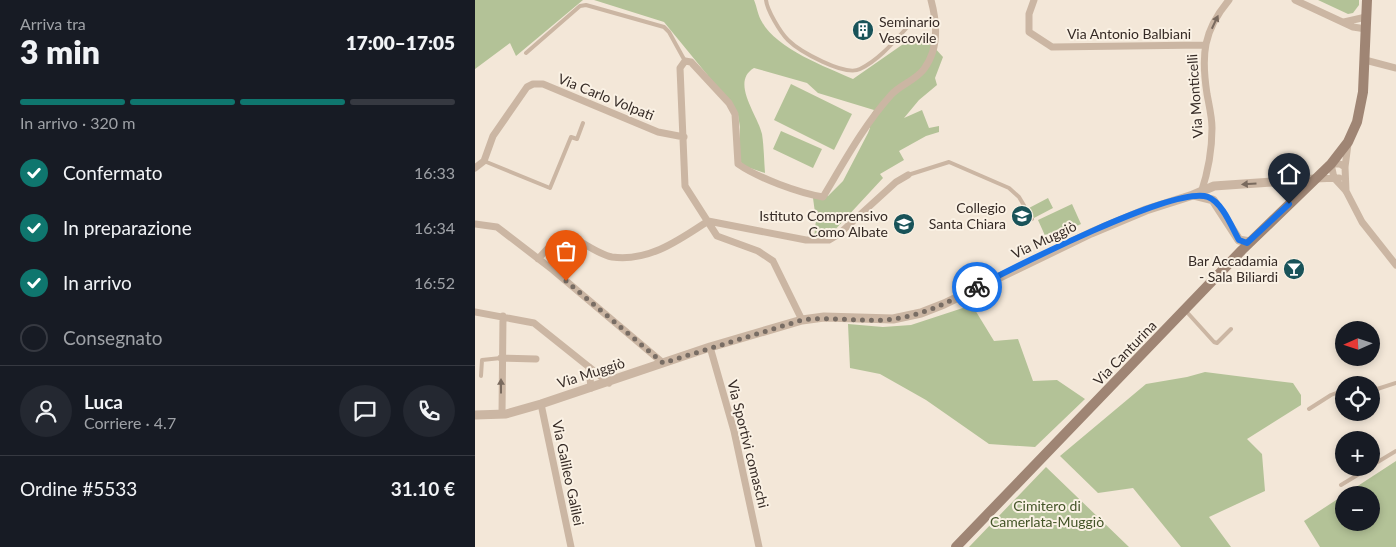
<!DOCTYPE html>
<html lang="it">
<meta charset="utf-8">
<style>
:root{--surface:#171b24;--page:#242831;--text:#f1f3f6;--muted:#9ea1a6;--line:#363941;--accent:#0f766e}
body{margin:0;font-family:Lato,sans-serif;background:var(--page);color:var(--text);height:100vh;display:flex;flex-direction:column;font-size:19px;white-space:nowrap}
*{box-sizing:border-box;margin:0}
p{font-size:16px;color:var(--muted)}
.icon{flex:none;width:28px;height:28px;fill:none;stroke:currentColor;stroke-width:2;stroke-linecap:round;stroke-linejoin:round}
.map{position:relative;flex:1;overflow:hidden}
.drawer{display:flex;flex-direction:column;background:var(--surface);width:475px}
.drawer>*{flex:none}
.needle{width:32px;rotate:267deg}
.controls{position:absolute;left:860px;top:321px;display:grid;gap:10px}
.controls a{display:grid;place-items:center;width:45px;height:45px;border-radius:50%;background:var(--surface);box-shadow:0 2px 8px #0003;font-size:25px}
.pin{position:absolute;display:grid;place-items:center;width:42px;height:42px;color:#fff;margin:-51px -21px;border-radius:50% 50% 50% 0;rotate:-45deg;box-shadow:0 0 5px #0007}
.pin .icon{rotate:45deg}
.courier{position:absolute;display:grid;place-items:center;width:50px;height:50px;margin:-25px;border:4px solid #1a73e8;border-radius:50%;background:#fff;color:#222;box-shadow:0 1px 6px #0007}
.overview em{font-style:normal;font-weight:800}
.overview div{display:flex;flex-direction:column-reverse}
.overview{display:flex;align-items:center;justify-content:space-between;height:85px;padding:0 20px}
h1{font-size:32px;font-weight:800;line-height:38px}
.bar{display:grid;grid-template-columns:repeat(4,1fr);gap:8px 5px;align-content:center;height:60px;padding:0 20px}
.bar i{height:6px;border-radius:4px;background:var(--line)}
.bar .on{background:var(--accent)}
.bar p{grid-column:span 4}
.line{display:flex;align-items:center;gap:12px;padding:0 20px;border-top:1px solid var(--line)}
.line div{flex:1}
.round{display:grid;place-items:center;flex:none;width:52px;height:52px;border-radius:26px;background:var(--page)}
ol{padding:0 20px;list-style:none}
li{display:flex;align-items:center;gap:15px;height:55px}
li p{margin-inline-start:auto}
li .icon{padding:5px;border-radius:50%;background:var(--accent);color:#fff;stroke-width:4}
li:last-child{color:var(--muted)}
li i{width:28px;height:28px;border:2px solid var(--line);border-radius:50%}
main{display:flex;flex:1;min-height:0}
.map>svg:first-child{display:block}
.green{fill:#b3c297;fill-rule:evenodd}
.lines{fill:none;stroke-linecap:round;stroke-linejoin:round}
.service{stroke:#cbb6a3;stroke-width:4}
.minor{stroke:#cbb6a3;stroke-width:7}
.tertiary{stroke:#cbb6a3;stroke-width:9}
.secondary{stroke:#9f8574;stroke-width:10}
.oneway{fill:#796a5e}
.done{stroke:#786d64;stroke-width:5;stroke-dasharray:0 9}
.route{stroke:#1a73e8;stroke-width:6}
.labels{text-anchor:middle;stroke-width:4;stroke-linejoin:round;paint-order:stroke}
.poi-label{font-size:14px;fill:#362b26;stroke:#faf1e4;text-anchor:end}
.street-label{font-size:14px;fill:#362b26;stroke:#faf1e4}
.park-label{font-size:14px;fill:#445528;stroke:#faf1e4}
</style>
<main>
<section class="drawer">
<div class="overview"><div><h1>3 min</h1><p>Arriva tra</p></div><em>17:00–17:05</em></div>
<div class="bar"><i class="on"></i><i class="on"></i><i class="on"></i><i></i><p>In arrivo · 320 m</p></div>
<ol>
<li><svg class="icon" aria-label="check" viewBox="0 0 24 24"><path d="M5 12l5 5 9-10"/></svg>Confermato<p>16:33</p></li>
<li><svg class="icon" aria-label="check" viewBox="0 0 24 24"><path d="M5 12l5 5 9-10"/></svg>In preparazione<p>16:34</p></li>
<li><svg class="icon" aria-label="check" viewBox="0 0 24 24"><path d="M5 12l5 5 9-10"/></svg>In arrivo<p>16:52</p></li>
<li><i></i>Consegnato</li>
</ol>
<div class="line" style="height:90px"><a class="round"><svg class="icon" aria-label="person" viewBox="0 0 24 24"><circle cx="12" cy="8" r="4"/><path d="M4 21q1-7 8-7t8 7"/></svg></a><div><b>Luca</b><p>Corriere · 4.7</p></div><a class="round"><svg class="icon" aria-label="chat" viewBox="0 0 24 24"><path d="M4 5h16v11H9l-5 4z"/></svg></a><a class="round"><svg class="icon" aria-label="phone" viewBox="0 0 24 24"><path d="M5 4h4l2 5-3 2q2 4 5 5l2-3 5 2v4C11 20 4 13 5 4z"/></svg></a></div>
<div class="line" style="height:65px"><div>Ordine #5533</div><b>31.10 €</b></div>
</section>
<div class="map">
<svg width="921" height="547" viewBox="0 0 921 547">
<rect width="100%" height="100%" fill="#f3e7d8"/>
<path class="green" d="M0,0H108L41,56L35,43L0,69Z
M119,0H279C282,7 283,16 287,22C302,49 351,67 378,79L434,40L448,35L468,57L460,78L462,85L444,100L429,118L447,110L454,128L464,126V132L451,136L424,151L429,160L405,174L408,178L357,233L339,238L341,220L338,198L353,196L368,181L393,133L395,128L392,122L399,110L343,93L332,83L279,68C255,82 283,115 287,134C289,147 289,161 290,173L269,166L264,160L265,127L263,115L257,105L189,22Z
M843,0H884V5L878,13L873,14Z
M316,84L377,114L359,150L299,120Z
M306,131L347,149L338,168L298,149Z
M573,198L578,208L559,218L554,208Z
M597,204L606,224L572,240L563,220Z
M497,305L519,341L543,339L558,381L582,380L610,399L560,447L514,444L451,400L405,374L375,368L373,324L408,327L436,325Z
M730,372L818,383L826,395V405L772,439L787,454L790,491L734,517L756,547H706L658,488L623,493L585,456L671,384L712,377Z
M921,461V547H845L829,521ZM869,495H896V522H869Z
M571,467L654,547H494Z"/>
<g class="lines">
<path class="service" d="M291,0C292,10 305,32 313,40C324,51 370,77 385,69C406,59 422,38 438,21L462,22
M51,53L105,6L111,5L189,27L194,32L210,61
M9,161L75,188L96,137L102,139L108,123
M433,175L474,162L534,188L544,197L557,219
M710,310L739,342L742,343L756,329
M6,376L7,360L26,358
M896,391L921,383
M834,409L856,395L869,390
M896,466L921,451
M866,485L894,468"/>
<path class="minor" d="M559,0L554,14V32L577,47L729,45
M820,0L878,27L891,29
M869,22L891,17
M890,60L921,68
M870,167L865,164H856L859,178L871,191L887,222L921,265
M0,168L9,161L18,136L52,87L58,84H68L183,132L209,137
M840,179L864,178
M871,191L870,167L873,144
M726,193C733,172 737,150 737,128C737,117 734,105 732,94C726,55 728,31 754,0
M0,224L22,227L78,270L188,363
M63,259L75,246L99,238C110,244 125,255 137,257C174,262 204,240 233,221L331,240H354L364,234L421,182L433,175
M0,312L59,323L134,383
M327,320L298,261L283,251L242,236L210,186L205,68L210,61L216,62L254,103L260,114L263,164C283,178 324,193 348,197C369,162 389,125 416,95C425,85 441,80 449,69C464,49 462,22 456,0
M235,347L259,431L284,547
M26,358L61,359
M114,367L116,388
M66,404L96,547
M27,414L28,316"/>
<path class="tertiary" d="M718,195L739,186L840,179
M0,415L31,414L66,404L235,347L327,320L349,317L418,319L446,313L469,304L616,233L671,210L718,195L738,200L764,240L775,242"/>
<path class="secondary" d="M481,547L767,250L856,164L873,142L882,122L888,92L892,0"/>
</g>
<defs><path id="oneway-solid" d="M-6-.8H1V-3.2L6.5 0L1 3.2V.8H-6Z" transform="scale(1.25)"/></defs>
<g class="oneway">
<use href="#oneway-solid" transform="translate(740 22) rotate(-65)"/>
<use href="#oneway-solid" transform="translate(774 184) rotate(176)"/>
<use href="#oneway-solid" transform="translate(26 386) rotate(-90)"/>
</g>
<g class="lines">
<path class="done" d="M91,281L188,363L327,320C358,316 389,323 419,319C449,315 476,301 502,287"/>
<path class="route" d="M502,287C538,268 700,185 733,197C748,203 757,228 764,240L772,243L814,204"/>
</g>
<defs>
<g id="building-disc" transform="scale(1.125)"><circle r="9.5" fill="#195359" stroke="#faf1e4"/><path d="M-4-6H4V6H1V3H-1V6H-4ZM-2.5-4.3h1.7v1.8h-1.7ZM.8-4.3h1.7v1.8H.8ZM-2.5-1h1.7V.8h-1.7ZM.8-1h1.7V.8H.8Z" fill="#fff"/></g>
<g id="school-disc" transform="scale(1.125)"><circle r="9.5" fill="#195359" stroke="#faf1e4"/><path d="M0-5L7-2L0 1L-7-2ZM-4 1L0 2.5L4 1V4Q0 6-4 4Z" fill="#fff"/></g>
<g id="bar-disc" transform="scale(1.125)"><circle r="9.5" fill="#195359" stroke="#faf1e4"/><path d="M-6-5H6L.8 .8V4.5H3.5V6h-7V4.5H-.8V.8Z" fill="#fff"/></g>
</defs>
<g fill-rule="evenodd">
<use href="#building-disc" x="388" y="30"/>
<use href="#school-disc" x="547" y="216"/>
<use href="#school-disc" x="429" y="224"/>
<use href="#bar-disc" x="819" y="269"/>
</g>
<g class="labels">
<g class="poi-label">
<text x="404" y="27" text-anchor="start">Seminario<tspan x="404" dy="16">Vescovile</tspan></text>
<text x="531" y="213">Collegio<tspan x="531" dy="16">Santa Chiara</tspan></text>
<text x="413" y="221">Istituto Comprensivo<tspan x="413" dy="16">Como Albate</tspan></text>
<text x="803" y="266">Bar Accadamia<tspan x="803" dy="16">- Sala Biliardi</tspan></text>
</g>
<g class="street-label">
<text x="654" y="39">Via Antonio Balbiani</text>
<text transform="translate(720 96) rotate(-94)" y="5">Via Monticelli</text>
<text transform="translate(131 97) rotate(22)" y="5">Via Carlo Volpati</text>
<text transform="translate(569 240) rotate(-25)" y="5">Via Muggiò</text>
<text transform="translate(650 353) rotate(-46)" y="5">Via Canturina</text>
<text transform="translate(116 373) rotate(-18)" y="5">Via Muggiò</text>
<text transform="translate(273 444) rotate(76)" y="5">Via Sportivi comaschi</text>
<text transform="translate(93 473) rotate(78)" y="5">Via Galileo Galilei</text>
</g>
<g class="park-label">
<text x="572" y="511">Cimitero di<tspan x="572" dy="16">Camerlata-Muggiò</tspan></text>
</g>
</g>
</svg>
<div class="controls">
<a><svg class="needle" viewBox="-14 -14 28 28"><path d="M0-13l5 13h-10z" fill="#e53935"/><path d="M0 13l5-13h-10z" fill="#9ea1a6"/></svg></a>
<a><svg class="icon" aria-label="locate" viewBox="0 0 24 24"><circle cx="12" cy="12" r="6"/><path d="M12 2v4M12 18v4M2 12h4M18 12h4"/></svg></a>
<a>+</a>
<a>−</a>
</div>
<div class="pin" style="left:91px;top:281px;background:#ea580c"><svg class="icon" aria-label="bag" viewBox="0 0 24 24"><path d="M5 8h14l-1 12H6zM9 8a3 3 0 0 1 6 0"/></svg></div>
<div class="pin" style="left:814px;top:204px;background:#1f2937"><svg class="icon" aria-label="home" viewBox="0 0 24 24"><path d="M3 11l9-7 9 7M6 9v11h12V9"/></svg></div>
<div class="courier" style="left:502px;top:287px"><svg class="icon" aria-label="bike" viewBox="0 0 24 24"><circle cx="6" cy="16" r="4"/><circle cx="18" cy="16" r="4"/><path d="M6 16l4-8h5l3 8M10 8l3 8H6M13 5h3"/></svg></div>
</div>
</main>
